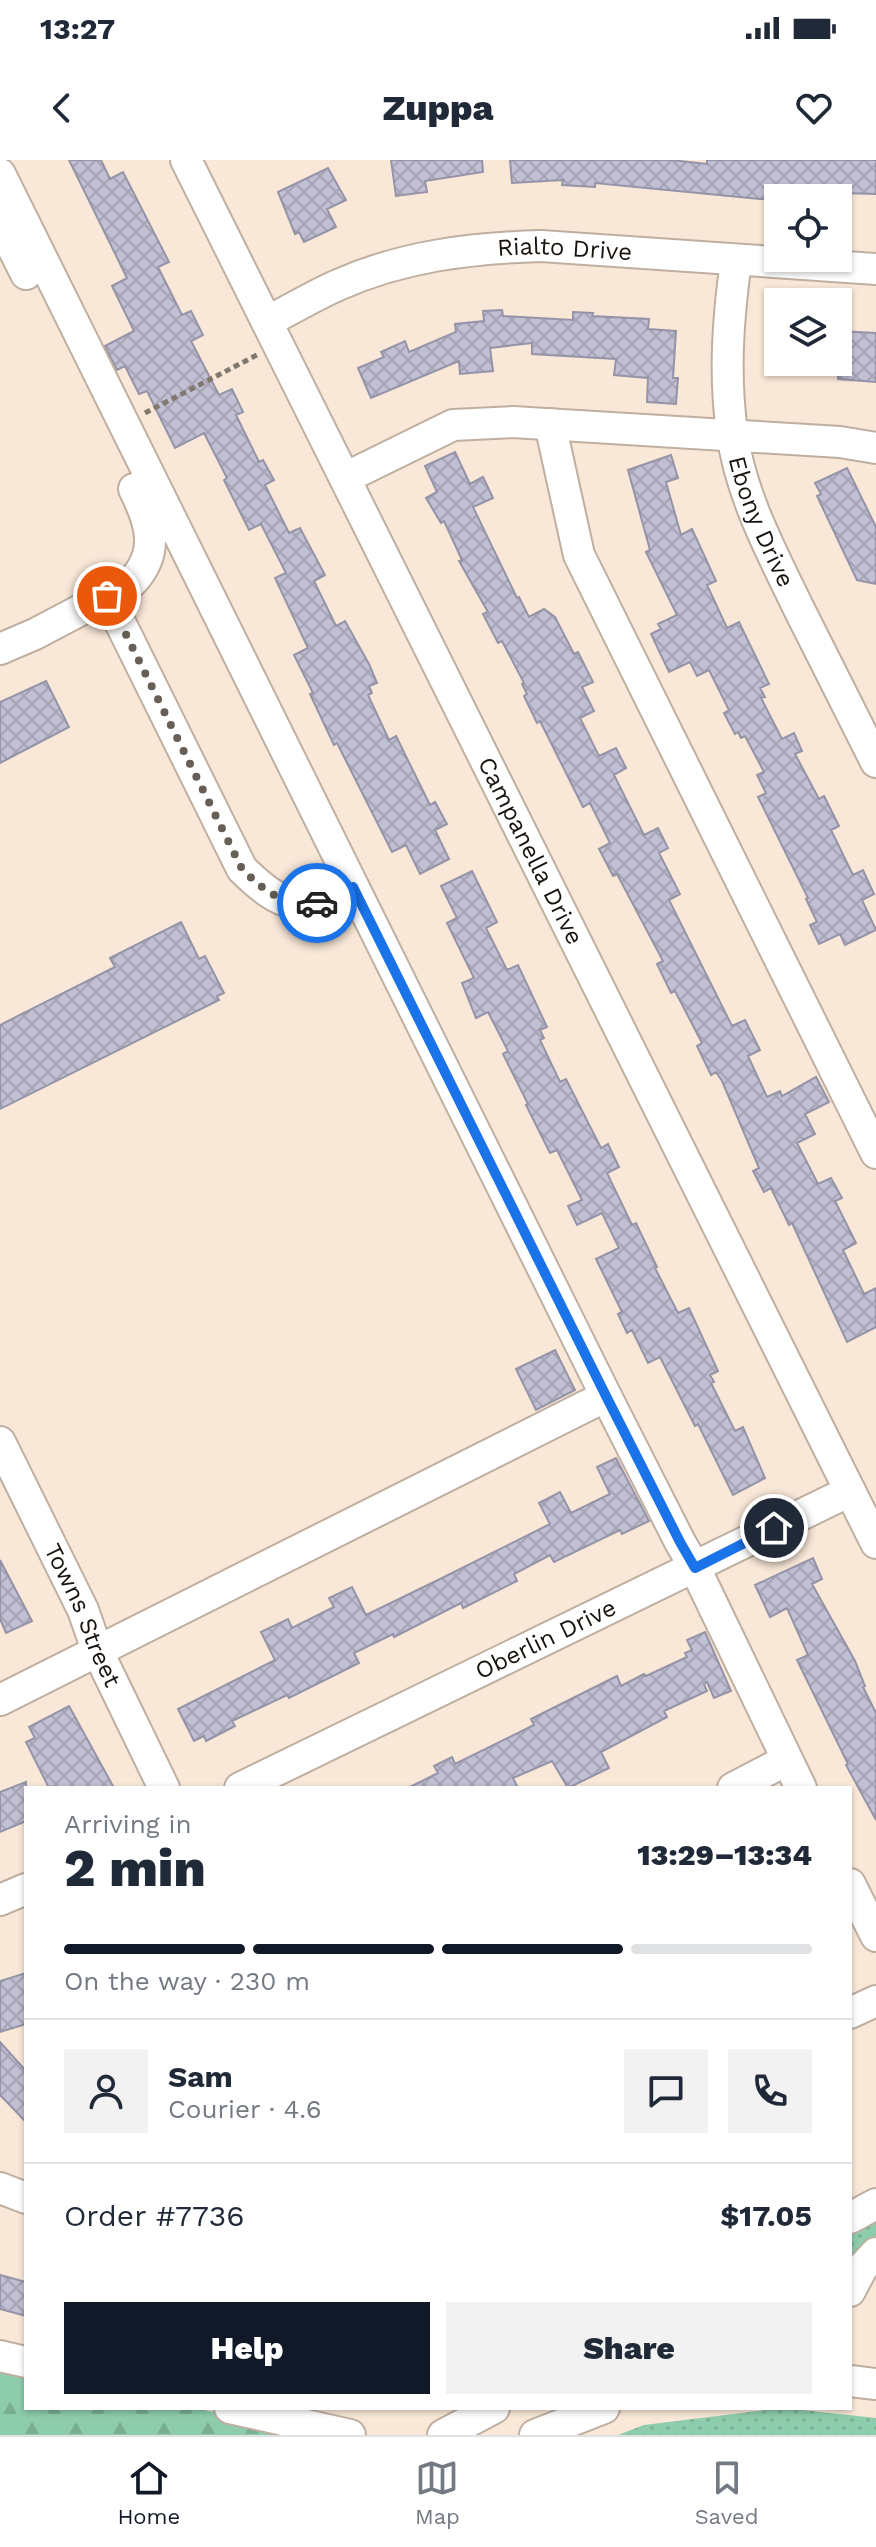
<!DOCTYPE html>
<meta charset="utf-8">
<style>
:root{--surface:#fff;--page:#f2f2f3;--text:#1f2937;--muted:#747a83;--line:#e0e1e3;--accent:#111827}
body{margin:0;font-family:"Work Sans",sans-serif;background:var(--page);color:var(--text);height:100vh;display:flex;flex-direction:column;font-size:30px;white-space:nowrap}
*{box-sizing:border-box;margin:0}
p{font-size:26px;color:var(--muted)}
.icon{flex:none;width:44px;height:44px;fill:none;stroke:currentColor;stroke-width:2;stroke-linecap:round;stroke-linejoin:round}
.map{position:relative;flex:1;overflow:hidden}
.drawer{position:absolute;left:24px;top:1626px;width:828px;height:624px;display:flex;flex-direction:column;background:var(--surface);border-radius:0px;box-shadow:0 2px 6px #0004}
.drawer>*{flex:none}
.controls{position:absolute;left:764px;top:24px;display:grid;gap:16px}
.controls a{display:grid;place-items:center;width:88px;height:88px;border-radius:0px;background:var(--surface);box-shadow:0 2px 6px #0004;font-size:40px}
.pin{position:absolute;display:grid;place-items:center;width:68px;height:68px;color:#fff;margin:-34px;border:4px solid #fff;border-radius:50%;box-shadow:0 2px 8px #0007}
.courier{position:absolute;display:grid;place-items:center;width:80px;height:80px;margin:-40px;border:6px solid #1a73e8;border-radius:50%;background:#fff;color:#222;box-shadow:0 2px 10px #0007}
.summary em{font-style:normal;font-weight:800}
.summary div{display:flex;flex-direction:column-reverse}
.summary{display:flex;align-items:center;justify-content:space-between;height:136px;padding:0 40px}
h1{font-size:52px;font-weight:800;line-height:60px}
.bar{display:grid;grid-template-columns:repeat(4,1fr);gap:12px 8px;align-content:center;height:96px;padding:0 40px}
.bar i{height:10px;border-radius:6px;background:var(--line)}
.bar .on{background:var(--accent)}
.bar p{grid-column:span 4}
.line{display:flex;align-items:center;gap:20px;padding:0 40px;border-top:2px solid var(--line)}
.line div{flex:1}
.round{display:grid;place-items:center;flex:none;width:84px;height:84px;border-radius:0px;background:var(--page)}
.primary-button{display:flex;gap:16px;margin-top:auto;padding:16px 40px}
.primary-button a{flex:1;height:92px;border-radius:0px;background:var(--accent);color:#fff;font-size:32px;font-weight:800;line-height:92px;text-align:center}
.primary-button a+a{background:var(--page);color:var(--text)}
.status{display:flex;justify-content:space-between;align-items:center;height:56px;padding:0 40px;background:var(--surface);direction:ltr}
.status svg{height:22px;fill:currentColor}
header{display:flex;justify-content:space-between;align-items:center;height:104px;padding:0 40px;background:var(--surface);font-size:36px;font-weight:800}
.tab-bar{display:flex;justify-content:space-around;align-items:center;height:112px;border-top:2px solid var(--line);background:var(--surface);font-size:22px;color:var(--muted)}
.tab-bar a{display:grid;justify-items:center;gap:4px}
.tab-bar .on{color:var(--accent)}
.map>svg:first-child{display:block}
.grass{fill:url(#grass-dots)}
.forest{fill:url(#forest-firs)}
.building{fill:url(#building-cross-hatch);stroke:#9593a7;stroke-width:2}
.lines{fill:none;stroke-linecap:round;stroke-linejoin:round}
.minor-casing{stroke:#bfafa0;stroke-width:34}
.path{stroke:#83786d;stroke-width:5;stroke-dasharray:6 4;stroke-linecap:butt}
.minor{stroke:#fff;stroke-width:30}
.done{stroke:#675e55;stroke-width:8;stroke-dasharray:0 14.4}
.route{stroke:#1a73e8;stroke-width:10}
.labels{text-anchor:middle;stroke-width:6;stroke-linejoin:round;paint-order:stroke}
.street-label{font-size:24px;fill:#19130e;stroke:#fef7f1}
</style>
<div class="status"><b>13:27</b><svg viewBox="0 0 49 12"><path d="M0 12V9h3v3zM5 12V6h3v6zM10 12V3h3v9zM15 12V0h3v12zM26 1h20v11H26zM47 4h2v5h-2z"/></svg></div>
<header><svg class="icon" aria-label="back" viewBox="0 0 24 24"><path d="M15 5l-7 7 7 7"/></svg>Zuppa<svg class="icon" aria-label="heart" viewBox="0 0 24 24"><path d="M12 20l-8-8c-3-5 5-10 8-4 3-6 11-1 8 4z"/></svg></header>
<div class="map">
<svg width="876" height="2275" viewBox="0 0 876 2275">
<defs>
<pattern id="grass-dots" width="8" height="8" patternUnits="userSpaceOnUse" patternTransform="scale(2)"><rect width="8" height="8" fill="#8dccac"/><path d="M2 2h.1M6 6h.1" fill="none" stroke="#79ae93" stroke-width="1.8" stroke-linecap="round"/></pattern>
<pattern id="forest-firs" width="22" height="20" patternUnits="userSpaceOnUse" patternTransform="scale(2)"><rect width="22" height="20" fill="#8dccac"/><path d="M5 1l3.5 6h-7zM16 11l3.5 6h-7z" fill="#79ae93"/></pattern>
<pattern id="building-cross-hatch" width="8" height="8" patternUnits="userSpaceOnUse" patternTransform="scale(2)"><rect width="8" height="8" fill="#c1bfd3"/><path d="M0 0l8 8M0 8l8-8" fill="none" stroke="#a5a3b4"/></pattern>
</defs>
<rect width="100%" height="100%" fill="#f9e8d8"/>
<path class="grass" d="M876,2054V2075L850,2098V2068Z
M783,2248L876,2258V2275H618L644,2265Z"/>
<path class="forest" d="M0,2210L26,2215V2248H194L326,2275H0Z"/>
<path class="building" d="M69,0H101L110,19L123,12L169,102L158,107L182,155L191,151L203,175L191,181L219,235L232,229L243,252L236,255L259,302L263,300L274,320L265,325L289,373L300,368L325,415L314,421L336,466L345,461L369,504L377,523L369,526L372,533L368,535L389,580L396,576L430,645L435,642L447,664L435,670L449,699L420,714L406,685L392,692L337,583L334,585L310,534L313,533L294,495L308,488L275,418L286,413L261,364L249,370L224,320L227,318L204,273L175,288L147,231L139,234L125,206L117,210L105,186L134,171L112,126L127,118Z
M391,0H482L483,12L425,21L427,32L396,36Z
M510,0H671L707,4V0H876V34L810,32V38L760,39L595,23V27L562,25L563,20L512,23Z
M328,8L346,40L327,49L336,67L304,82L299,72L295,74L278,32Z
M502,150L503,156L573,160V152L593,153L592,156L649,159L648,169L676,171L673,218H678L676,244L647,242L648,218L614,215L616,199L532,194V183L490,188L493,211L460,214L459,201L371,238L358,208L384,197L381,192L405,181L409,192L456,172L455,164L484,161L483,151Z
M838,171L876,173V222L838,219Z
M455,292L470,324L483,317L493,338L473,347L517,438L519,437L529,457L544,449L555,457L574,494L578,492L593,522L582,527L594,551L580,558L599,596L616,588L626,608L614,615L644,675L658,668L668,688L659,693L680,734L669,740L732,866L745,860L760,890L748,896L767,937L780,931L782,936L816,917L829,942L805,954L815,974L797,983L818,1024L831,1018L842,1038L835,1041L856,1083L843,1090L864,1134L876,1128V1167L847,1182L792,1063L789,1065L771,1028L764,1032L753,1011L759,1008L722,921L716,912L711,915L697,886L702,883L675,831L671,833L657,804L663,801L617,714L613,716L599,689L610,683L590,643L583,647L540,561L537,563L524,536L527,534L522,524L524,523L502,481L498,483L483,454L488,452L459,401L462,400L444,361L441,363L426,338L437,332L425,306Z
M671,295L678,318L666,322L681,375L692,369L716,421L707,425L727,468L739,462L769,524L760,528L765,537L761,538L782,579L794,573L802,591L795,594L819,639L824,636L839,666L831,670L853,715L863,710L874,734L862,740L876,770L845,785L840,774L819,784L810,765L817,762L806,739L808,738L758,637L766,633L757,615L764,612L745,576L741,578L738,572L735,574L724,553L729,550L709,510L697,516L690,502L669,512L651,474L661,469L658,464L677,455L646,392L650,390L628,310Z
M847,308L876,367V424L857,420L817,336L821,334L815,323Z
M46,521L69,567L0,603V542Z
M472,711L497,762L486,768L507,810L518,805L547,867L540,870L544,878L540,880L560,922L566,919L601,988L608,984L619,1007L607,1013L632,1065L636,1063L657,1107L655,1108L678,1153L689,1148L718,1211L710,1215L714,1222L711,1223L735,1271L743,1267L765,1318L733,1335L698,1264L695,1266L660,1197L648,1203L632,1170L627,1173L618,1154L622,1152L596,1099L619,1088L602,1053L577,1065L568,1046L582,1040L557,990L550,993L526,945L528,944L503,894L508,891L488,852L476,858L462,823L474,818L447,763L457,758L441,726Z
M181,762L199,799L205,796L224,833L217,836L219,840L0,949V865L115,807L110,798Z
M555,1190L575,1230L536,1250L516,1209Z
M616,1298L649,1361L622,1374L620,1370L554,1402L550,1395L514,1414L517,1421L463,1448L461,1443L394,1477L393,1474L354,1493L359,1503L289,1538L287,1535L232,1561L235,1566L206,1581L204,1576L194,1581L178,1549L275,1500L261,1472L288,1459L292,1468L334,1447L329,1438L352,1427L366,1455L434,1422L550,1364L539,1343L560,1332L571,1353L610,1334L597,1307Z
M813,1398L822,1419L812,1424L855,1501L865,1526L863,1527L876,1553V1660L846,1605L848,1604L797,1500L808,1495L787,1448L770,1457L755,1425Z
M0,1400L32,1461L6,1473L0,1459Z
M705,1472L731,1531L714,1538L707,1522L704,1524L707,1531L664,1551L667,1557L601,1592L609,1608L568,1628L552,1601L513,1618L518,1628H408L438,1613L434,1606L452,1597L455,1604L534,1565L531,1559L617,1516L621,1526L644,1514L646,1516L687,1497L685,1493L692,1490L687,1480Z
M69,1546L114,1628H49L26,1582L35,1578L29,1567Z
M26,1622V1661L0,1672V1632Z
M26,1813V1864L0,1872V1821Z
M0,1882L26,1911V1962L0,1935Z
M0,2115L26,2122V2156L0,2149Z"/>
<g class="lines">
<g class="minor-casing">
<g id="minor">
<path id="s1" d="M186,0L876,1383"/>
<path d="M0,14L606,1236L680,1382L695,1408L801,1628"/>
<path d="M0,62L26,114"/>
<path id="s2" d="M736,101C728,158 724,214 732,272C740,334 772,393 799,449C825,500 850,551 876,602"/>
<path id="s3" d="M267,162C290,150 313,136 338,125C403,96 471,88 541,86L876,109"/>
<path d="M550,264L579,395L876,993"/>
<path d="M345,318L453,265L513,262L840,282L876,288"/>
<path d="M107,436L242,709C284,750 300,752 353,727"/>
<path d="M0,489L35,474L130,424C161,393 151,363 134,329"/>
<path id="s4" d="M0,1282L83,1450L97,1490L164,1628"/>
<path d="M0,1540L606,1236"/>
<path id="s5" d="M240,1628L850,1331"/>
<path d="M733,1628L787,1600"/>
<path d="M850,1724L876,1776"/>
<path d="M0,1740L26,1729"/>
<path d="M850,1853L876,1841"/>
<path d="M0,2028L26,2038"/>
<path d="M850,2058L876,2044"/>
<path d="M850,2131L862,2108L876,2093"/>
<path d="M0,2196L26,2202"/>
<path d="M850,2221L876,2224"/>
<path d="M230,2248L350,2275"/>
<path d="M443,2275L494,2248"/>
<path d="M535,2275L604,2248"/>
</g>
</g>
<path class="path" d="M145,253L257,195"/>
<use href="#minor" class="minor"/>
</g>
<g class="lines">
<path class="done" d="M107,436L242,709C263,730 285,748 317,743"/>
<path class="route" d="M317,743L353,727L606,1236L680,1382L695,1408L774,1368"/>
</g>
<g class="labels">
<g class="street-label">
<text dy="8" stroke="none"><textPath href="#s3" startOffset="312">Rialto Drive</textPath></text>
<text dy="8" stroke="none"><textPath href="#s2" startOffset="266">Ebony Drive</textPath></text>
<text dy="8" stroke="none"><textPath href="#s1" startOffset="772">Campanella Drive</textPath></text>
<text dy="8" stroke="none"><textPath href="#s4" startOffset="192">Towns Street</textPath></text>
<text dy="8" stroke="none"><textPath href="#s5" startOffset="340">Oberlin Drive</textPath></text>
</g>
</g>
</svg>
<div class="controls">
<a><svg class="icon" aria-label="locate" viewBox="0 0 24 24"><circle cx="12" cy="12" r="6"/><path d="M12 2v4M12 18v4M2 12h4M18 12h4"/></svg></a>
<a><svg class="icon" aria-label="layers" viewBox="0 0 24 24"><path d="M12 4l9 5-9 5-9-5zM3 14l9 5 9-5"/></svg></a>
</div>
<div class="pin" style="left:107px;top:436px;background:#ea580c"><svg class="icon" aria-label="bag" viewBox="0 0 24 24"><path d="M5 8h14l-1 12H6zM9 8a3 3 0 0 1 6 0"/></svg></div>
<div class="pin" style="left:774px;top:1368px;background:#1f2937"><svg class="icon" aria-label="home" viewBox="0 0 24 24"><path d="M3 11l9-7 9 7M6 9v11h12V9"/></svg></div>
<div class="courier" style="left:317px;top:743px"><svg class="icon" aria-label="car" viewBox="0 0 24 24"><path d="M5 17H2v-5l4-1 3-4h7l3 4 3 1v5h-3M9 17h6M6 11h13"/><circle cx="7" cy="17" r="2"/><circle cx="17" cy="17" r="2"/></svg></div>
<section class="drawer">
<div class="summary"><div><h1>2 min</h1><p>Arriving in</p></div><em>13:29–13:34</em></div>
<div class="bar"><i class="on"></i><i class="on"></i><i class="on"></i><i></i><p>On the way · 230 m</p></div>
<div class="line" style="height:144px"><a class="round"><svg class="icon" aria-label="person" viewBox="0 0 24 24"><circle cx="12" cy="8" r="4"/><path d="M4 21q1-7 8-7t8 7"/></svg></a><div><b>Sam</b><p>Courier · 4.6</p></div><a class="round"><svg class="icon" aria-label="chat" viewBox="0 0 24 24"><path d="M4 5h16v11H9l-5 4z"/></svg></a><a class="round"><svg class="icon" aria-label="phone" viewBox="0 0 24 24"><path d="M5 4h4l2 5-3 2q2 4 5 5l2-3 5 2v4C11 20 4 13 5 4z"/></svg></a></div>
<div class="line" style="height:104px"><div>Order #7736</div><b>$17.05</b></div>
<div class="primary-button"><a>Help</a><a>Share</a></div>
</section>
</div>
<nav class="tab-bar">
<a class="on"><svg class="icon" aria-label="home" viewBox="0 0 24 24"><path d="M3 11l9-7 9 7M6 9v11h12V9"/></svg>Home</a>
<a><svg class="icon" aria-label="map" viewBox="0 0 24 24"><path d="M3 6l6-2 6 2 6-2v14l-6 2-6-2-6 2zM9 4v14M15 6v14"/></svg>Map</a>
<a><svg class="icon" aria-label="saved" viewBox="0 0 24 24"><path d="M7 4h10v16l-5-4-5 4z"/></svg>Saved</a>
</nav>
